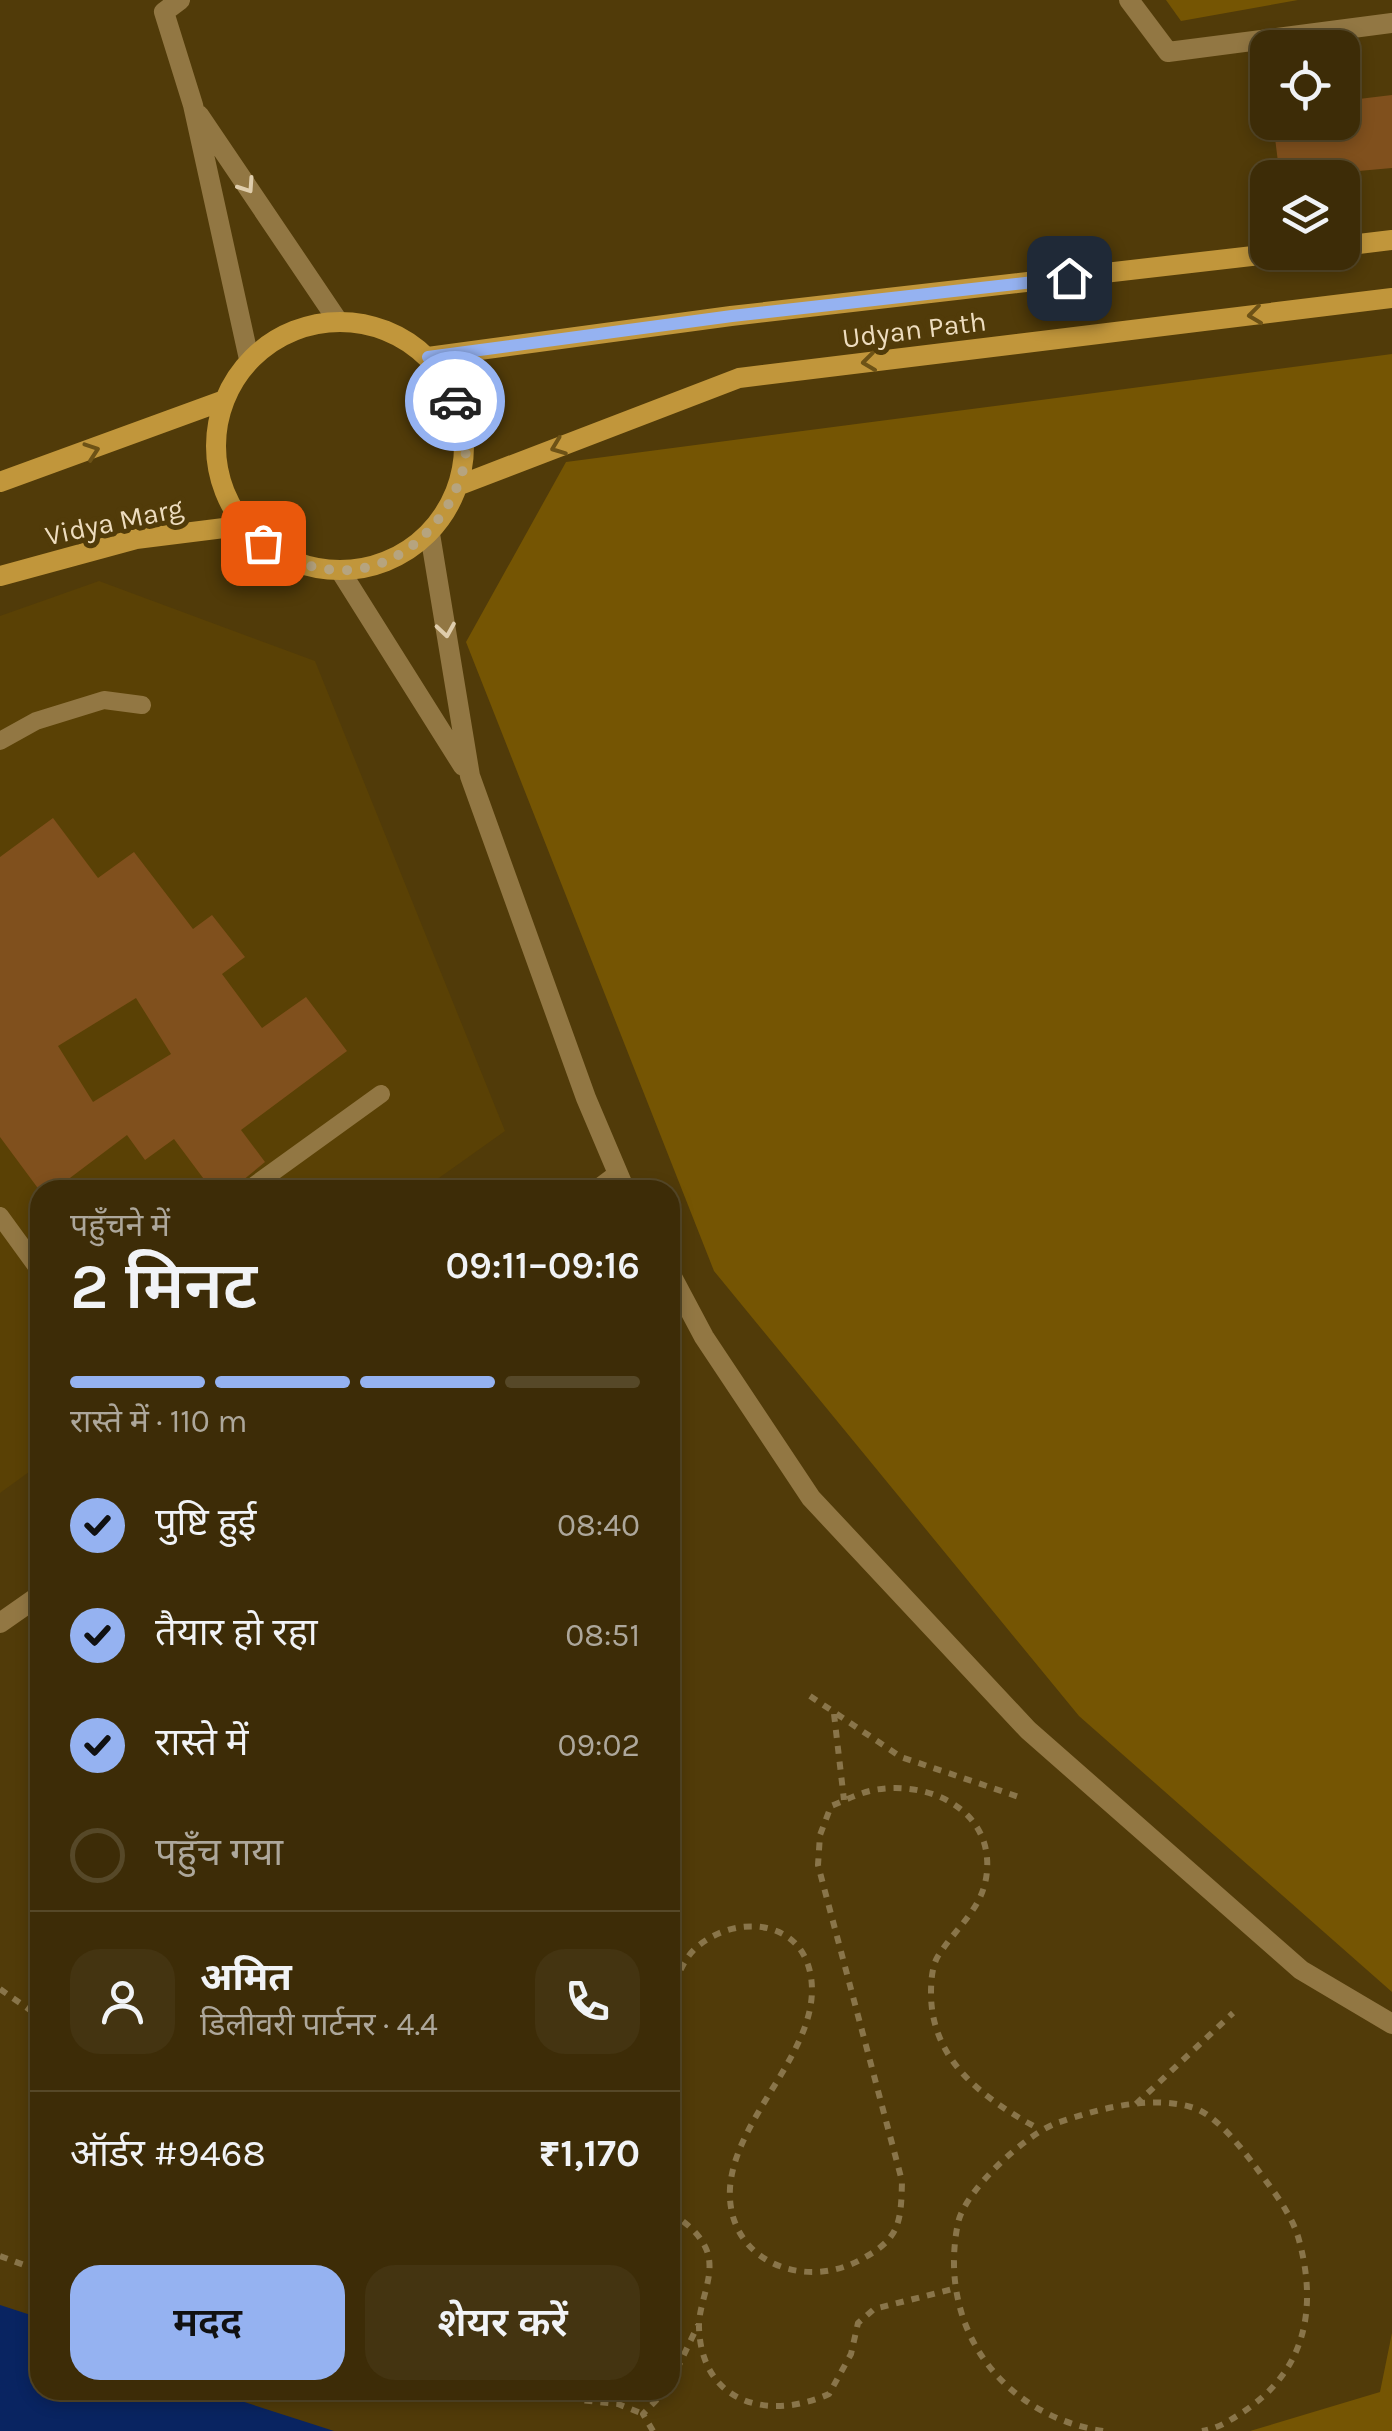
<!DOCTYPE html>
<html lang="hi">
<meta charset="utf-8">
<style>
:root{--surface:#3d2c07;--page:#443411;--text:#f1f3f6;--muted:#ada79b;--line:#564828;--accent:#95b2f1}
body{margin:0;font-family:Karla,"Noto Sans Devanagari",sans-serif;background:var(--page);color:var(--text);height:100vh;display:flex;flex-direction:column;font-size:38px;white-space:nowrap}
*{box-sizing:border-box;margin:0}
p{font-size:32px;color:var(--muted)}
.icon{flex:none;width:55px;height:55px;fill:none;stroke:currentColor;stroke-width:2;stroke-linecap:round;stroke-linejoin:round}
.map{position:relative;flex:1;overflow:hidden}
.drawer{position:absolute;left:30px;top:1180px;width:650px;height:1220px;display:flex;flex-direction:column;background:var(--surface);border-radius:30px;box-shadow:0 5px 15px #0003,0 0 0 2px var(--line)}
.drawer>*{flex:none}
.buttons{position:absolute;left:1250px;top:30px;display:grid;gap:20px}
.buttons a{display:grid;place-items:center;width:110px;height:110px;border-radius:20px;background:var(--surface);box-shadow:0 5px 15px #0003,0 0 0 2px var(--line);font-size:50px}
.pin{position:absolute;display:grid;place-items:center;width:85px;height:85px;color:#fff;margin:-42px;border-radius:20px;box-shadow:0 5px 15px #0006}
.courier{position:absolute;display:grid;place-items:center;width:100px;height:100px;margin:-50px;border:8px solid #95b2f1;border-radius:50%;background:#fff;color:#222;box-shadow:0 2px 12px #0007}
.overview em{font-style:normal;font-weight:600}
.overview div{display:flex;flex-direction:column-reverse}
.overview{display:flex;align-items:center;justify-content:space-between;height:170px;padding:0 40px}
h1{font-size:65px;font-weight:600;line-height:75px}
.bar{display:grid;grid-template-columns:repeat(4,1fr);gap:15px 10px;align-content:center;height:120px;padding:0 40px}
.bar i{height:12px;border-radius:8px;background:var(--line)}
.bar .active{background:var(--accent)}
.bar p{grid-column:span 4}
.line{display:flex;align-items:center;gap:25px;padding:0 40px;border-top:2px solid var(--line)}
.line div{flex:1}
.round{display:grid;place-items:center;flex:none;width:105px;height:105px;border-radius:30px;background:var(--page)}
ol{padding:0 40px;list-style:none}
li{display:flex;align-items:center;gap:30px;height:110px}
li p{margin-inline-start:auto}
li .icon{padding:10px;border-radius:50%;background:var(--accent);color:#111;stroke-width:4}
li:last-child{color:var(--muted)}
li i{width:55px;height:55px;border:5px solid var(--line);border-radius:50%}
.button{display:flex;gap:20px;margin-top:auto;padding:20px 40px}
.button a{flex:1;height:115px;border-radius:30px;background:var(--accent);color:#111;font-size:40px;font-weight:600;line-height:115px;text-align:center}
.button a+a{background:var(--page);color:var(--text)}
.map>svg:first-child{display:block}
.built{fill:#5a4105}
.green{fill:#755503}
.water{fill:#092461}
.building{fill:#80501d;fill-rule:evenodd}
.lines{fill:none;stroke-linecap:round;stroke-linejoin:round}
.path{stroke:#89754a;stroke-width:6;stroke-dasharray:8 8;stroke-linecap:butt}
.service{stroke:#927743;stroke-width:18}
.minor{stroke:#927743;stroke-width:20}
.tertiary{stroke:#927743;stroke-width:20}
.secondary{stroke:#c1963b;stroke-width:20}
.oneway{stroke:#dfcdac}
.oneway2{stroke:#6d5216}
.done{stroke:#b6a47f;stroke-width:10;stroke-dasharray:0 18}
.route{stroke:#95b2f1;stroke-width:12}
.labels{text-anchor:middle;stroke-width:10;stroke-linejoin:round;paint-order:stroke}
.street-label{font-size:28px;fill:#eddcbe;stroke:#513b09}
</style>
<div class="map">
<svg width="1392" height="2431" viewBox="0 0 1392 2431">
<rect width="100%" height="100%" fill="#513b09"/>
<path class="built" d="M99,581L315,661L505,1131L422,1190H40V1464L0,1493V616Z"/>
<path class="green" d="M1166,0H1298L1181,21Z
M1392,354V1992L1079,1716L714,1271L466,642L566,462Z
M1392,2333V2431H1250L1380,2392Z"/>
<path class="water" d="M0,2305L40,2318V2390H207L334,2431H0Z"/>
<path class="building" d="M1392,95V168L1280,178L1273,122H1342V101Z
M53,818L98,878L134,852L193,929L212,915L245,957L222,974L262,1028L306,997L347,1051L241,1130L265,1162L231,1190H212L174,1139L145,1160L127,1135L54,1190L40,1191L0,1137V857ZM136,998L171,1054L93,1102L58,1046Z"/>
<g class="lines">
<path class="path" d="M810,1696L901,1757L1022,1798
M834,1714L844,1800
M0,1989L40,2017
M670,2000C676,1981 682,1959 698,1946C737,1914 802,1919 811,1977C822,2049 735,2115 730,2188C726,2260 802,2291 860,2260C900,2239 901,2223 902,2181L818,1865L820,1835L831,1806C846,1800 859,1793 874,1790C928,1780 992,1809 987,1871C984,1908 957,1926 938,1956C932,1966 931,1981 931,1993C931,2061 984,2099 1039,2129
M1136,2104L1233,2013
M670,2212C685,2222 700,2233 707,2251C716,2276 698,2303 699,2328C702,2404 769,2421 829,2394L851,2354L858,2323L874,2309L953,2289
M0,2256L40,2271
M670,2384L698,2325
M576,2390L579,2400L618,2404L643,2414
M653,2431L643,2414L666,2390
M1103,2431C1000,2415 937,2325 958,2223C965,2190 1026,2134 1057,2123C1097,2109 1149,2095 1191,2107C1214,2113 1238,2144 1252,2162C1268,2184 1292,2213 1299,2240C1318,2310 1305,2371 1243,2412C1229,2421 1219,2428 1202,2431"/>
<path class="service" d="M0,741L36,721L104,700L142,705
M248,1190L381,1094
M0,1216L40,1271"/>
<path class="minor" d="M1129,0L1168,52L1392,23
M597,1190L617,1175
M0,1623L40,1595"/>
<path class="tertiary" d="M180,0L164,12L193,105L249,359
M199,115L338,321
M430,534L470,776L586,1098L625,1190
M341,572L463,766
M670,1273L704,1337L811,1498L1028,1730L1301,1970L1392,2024"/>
<path class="secondary" d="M1342,246L1392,240
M216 446a124 124 0 1 1 248 0a124 124 0 1 1-248 0Z
M428,357L731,316L1287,252
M0,482L222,401
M460,485L739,378L1392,298
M0,576L136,539L240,526"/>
</g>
<defs><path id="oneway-chevron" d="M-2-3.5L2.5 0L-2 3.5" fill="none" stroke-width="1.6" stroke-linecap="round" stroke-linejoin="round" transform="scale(2.5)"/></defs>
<g class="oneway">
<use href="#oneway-chevron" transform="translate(247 186) rotate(56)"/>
<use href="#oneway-chevron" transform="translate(446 630) rotate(81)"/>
</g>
<g class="oneway2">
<use href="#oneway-chevron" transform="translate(1255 315) rotate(173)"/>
<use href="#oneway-chevron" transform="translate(869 362) rotate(173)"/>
<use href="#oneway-chevron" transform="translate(558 447) rotate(159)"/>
<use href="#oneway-chevron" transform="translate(92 451) rotate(-19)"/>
</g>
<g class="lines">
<path class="done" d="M263,543C330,591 406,574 448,505C458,487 466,468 466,446C466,432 459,415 455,401"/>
<path class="route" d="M455,401L452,390L428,357L732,316L1069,278"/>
</g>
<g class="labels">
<g class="street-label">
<text transform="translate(914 329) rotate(-7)" y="10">Udyan Path</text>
<text transform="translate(114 521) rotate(-12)" y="10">Vidya Marg</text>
</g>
</g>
</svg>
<div class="buttons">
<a><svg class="icon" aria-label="locate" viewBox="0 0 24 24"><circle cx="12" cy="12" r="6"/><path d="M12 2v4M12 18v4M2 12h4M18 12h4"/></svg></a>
<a><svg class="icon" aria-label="layers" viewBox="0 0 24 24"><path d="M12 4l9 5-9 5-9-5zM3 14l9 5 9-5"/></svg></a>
</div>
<div class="pin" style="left:263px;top:543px;background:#ea580c"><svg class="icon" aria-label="bag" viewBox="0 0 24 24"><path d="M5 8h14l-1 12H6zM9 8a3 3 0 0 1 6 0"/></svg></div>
<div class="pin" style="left:1069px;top:278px;background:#1f2937"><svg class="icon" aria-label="home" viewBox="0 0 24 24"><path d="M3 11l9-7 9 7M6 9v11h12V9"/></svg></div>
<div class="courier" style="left:455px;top:401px"><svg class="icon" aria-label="car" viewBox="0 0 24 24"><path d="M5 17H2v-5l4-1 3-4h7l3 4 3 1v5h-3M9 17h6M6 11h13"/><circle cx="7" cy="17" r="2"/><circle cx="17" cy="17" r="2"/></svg></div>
<section class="drawer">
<div class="overview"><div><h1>2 मिनट</h1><p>पहुँचने में</p></div><em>09:11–09:16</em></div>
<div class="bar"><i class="active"></i><i class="active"></i><i class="active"></i><i></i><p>रास्ते में · 110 m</p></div>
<ol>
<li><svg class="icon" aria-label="check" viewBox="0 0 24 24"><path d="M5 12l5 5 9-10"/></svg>पुष्टि हुई<p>08:40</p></li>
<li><svg class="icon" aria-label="check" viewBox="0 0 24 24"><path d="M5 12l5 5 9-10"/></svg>तैयार हो रहा<p>08:51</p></li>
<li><svg class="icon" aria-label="check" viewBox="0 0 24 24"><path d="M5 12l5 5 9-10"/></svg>रास्ते में<p>09:02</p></li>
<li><i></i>पहुँच गया</li>
</ol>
<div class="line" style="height:180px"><a class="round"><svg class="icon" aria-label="person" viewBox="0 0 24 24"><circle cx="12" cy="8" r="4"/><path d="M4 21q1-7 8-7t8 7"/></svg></a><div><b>अमित</b><p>डिलीवरी पार्टनर · 4.4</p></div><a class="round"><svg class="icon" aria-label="phone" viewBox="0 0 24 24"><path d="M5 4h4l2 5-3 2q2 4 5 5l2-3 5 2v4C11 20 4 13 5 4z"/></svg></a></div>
<div class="line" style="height:130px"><div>ऑर्डर #9468</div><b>₹1,170</b></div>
<div class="button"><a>मदद</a><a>शेयर करें</a></div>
</section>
</div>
